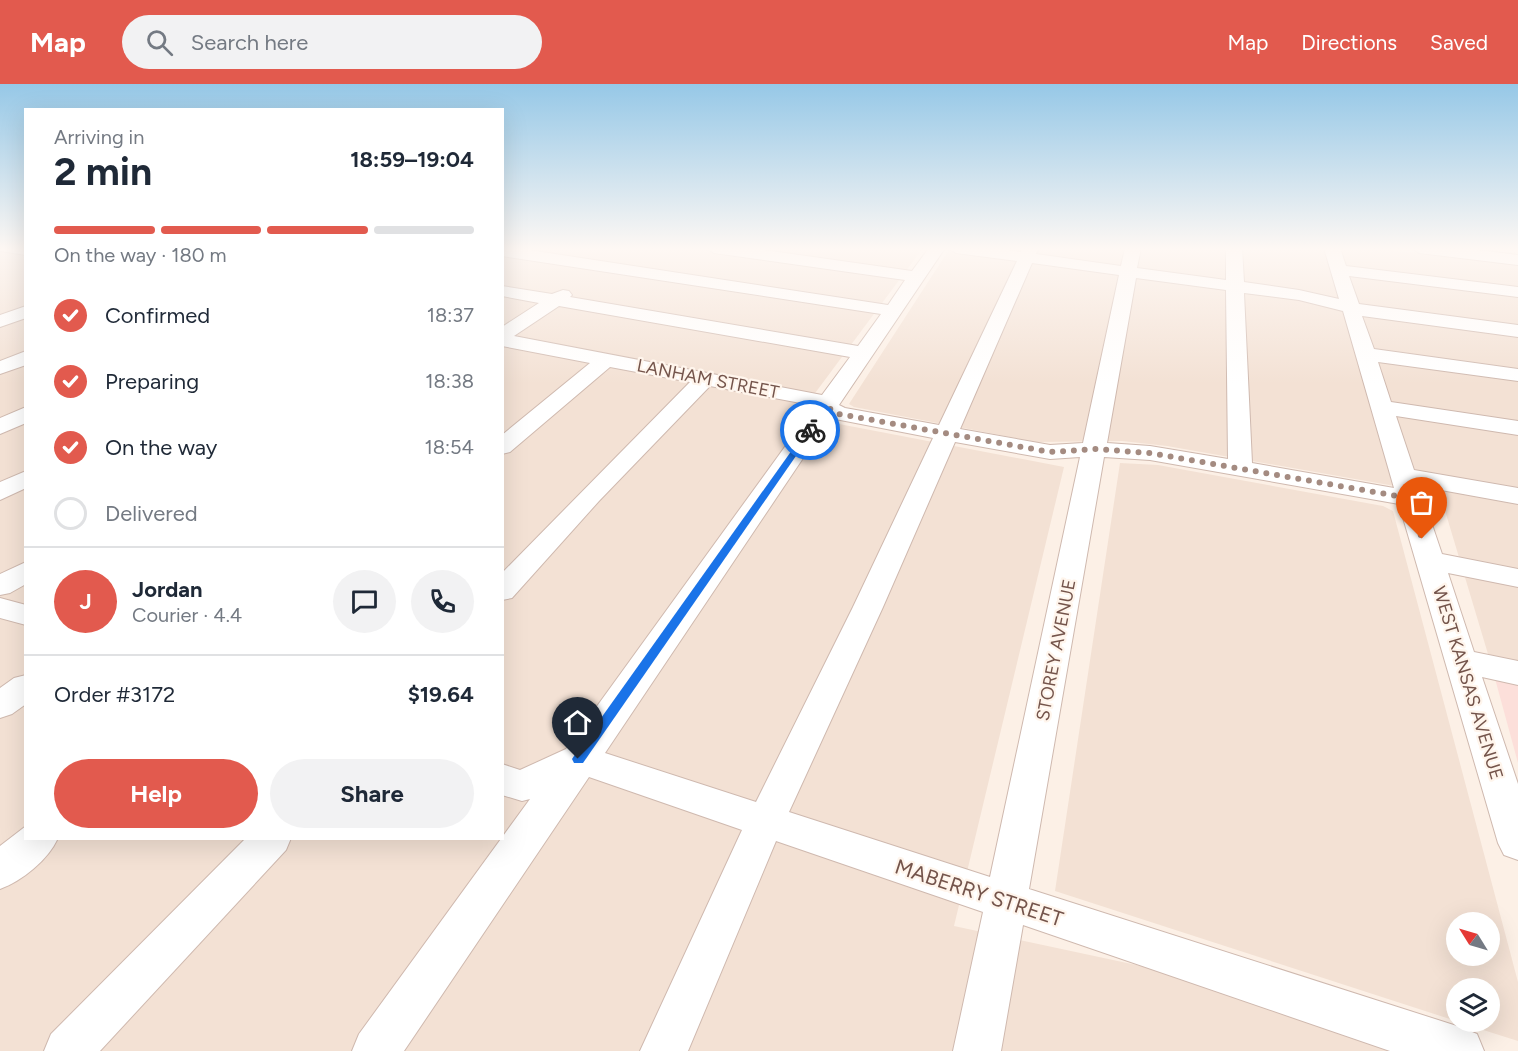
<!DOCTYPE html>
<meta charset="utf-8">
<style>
:root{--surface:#fff;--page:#f2f2f3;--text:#1f2937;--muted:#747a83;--line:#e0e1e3;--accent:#e25a4e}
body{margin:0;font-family:Figtree,sans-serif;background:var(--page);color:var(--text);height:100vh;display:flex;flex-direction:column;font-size:22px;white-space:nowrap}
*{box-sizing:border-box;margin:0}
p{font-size:20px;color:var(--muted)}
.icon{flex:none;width:33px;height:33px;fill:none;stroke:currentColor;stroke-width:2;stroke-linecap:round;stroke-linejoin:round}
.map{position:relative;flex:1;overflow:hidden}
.drawer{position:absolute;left:24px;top:24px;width:480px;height:732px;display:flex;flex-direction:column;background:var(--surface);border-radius:0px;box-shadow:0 6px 24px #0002}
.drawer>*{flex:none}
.needle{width:39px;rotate:307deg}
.controls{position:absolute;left:1446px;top:828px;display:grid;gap:12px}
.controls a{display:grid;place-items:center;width:54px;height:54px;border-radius:50%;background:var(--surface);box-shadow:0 6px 24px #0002;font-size:30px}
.pin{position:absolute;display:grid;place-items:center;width:51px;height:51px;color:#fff;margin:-62px -26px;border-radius:50% 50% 50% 0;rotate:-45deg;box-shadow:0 0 6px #0007}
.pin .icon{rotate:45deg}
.courier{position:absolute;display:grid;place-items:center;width:60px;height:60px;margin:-30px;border:4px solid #1a73e8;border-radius:50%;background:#fff;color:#222;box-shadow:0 2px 8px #0007}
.head em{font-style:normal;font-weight:700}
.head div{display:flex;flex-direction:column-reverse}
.head{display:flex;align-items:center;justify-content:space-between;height:102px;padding:0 30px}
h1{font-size:39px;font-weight:700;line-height:45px}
.bar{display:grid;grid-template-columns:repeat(4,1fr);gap:9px 6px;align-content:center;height:72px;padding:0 30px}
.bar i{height:8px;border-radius:4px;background:var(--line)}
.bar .current{background:var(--accent)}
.bar p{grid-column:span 4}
.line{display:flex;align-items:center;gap:15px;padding:0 30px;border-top:2px solid var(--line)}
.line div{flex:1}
.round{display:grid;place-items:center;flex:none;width:63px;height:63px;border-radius:32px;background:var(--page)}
ol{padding:0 30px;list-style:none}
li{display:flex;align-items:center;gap:18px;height:66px}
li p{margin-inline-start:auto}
li .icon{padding:6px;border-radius:50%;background:var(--accent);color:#fff;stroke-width:4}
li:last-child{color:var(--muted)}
li i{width:33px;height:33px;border:3px solid var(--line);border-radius:50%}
.button{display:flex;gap:12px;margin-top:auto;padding:12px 30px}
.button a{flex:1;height:69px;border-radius:36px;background:var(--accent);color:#fff;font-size:24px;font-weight:700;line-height:69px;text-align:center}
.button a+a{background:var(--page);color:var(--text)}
header{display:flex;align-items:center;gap:36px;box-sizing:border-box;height:84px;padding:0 30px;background:var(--accent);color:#fff}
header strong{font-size:28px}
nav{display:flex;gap:33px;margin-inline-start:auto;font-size:21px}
.search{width:420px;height:54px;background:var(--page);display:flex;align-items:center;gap:15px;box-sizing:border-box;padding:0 21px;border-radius:33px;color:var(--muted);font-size:22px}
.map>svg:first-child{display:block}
.residential{fill:#f3e1d4;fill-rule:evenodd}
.commercial{fill:#fcdfda}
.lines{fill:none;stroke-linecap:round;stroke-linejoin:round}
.minor-casing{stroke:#cfb9af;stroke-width:2}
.minor{fill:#fff;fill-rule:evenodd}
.route{fill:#1a73e8}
.done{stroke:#a48b81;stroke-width:6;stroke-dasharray:0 10.8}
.labels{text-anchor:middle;stroke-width:4.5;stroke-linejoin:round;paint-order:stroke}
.street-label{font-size:18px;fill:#74544b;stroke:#fff5ec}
.near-street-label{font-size:21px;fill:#74544b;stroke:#fff5ec}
</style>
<header>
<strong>Map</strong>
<div class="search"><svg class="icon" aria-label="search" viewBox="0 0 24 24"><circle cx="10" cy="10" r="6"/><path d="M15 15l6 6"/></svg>Search here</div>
<nav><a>Map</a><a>Directions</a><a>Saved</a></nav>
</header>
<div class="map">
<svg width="1518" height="967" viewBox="0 0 1518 967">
<rect width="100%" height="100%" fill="#fcf0e6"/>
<path class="residential" d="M0,164H26V754H502L503,164H923L804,324L839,340L1064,383L954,842L1277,911L1444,967H0Z
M950,164H1371L1518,181V586L1491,580L1440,410L1167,362L1122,357L1036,358L854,323L849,320Z
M1120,379L1158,381L1383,422L1393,427L1518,898V957L1458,938H1490V904H1456V937L1055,807ZM1490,838V872H1456V838Z"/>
<path class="commercial" d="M1491,580L1518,586V679Z"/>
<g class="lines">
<g class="minor-casing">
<path id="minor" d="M0,164H26V171L0,167Z
M502,164H516L888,221L905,196L714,169L706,164H750L912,187L929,164H945L839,321L845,324L939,341L1017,177L956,169L948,164H994L1021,168L1023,164H1039L1036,170L1121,182L1125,164H1141L1137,184L1226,196V164H1242L1244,198L1299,206L1339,215L1324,164H1340L1346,182L1518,203V213L1349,192L1359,220L1518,241V253L1362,232L1374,265L1518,285V297L1378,278L1391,318L1518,337V351L1396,332L1414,386L1518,404V420L1419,402L1442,470L1518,485V503L1448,489L1474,568L1518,577V601L1482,593L1518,700V776L1504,771L1498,759L1399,420L1150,376L1104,373L1029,805L1460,943L1477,950L1484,967H1390L1023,841L1001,967H953L983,828L776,757L688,967H640L742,746L589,693L404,967H352L359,950L530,715L522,717L502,711V680L520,686L566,665L813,324L806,320L710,302L599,417L512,514L502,516V489L690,298L610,283L510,368L502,370V351L590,279L502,262V243L539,219L502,212V202L552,210L563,206L569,207L572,211L570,213L858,262L881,230L502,172ZM1032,179L1119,191L1083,359L1050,361L960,345ZM1136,194L1226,206L1228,375L1150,362L1107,359ZM1244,209L1299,216L1343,227L1394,404L1252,379ZM559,222L850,273L822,311L514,252ZM830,334L933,354L853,523L756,718L605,669ZM955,358L1050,375L1080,373L990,793L789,728L883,523Z
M1411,164H1462L1518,171V181L1419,169Z
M26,222V234L0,243V231Z
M26,267V281L0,290V277Z
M26,323V339L0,350V334Z
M26,387V404L0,416V398Z
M26,478V500L10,509L0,511V490Z
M0,514L26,521V541L0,534Z
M26,591V620L12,630L0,634V604L14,594Z
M26,742V754H58C48,776 22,797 0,805V762Z
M246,754H291L286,766L100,967H44L51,950Z"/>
</g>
<use href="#minor" class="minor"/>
</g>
<linearGradient id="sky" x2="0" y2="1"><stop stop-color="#96c8e7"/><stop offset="0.55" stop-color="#fef8f4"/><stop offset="1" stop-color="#fef8f4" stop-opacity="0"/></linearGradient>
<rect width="1518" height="300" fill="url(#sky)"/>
<path class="route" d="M810,344L814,346L583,679H574L572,675L574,672L807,345Z"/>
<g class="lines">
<path class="done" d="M810,346L827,323L839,330L1050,368L1095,365L1150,369L1409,414L1422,455"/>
</g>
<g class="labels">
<g class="street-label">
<text transform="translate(708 295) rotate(11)" y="6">LANHAM STREET</text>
<text transform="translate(1056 566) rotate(-79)" y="6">STOREY AVENUE</text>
<text transform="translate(1468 599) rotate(73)" y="6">WEST KANSAS AVENUE</text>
</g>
<g class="near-street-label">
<text transform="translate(979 809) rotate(18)" y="7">MABERRY STREET</text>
</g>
</g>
</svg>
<div class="controls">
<a><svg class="needle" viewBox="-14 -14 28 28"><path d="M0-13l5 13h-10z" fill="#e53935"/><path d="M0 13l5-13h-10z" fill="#747a83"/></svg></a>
<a><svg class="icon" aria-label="layers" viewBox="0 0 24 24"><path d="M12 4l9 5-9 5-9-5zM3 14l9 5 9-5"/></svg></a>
</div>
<div class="pin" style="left:1422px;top:455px;background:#ea580c"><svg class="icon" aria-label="bag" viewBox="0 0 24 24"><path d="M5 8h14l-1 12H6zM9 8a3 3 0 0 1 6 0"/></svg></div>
<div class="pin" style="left:578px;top:675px;background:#1f2937"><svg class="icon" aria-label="home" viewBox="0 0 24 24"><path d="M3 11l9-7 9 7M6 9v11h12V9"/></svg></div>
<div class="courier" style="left:810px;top:346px"><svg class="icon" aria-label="bike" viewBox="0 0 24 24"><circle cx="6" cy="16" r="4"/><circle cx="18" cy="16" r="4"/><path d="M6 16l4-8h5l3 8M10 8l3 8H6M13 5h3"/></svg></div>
<section class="drawer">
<div class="head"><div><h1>2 min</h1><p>Arriving in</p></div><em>18:59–19:04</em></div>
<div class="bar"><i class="current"></i><i class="current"></i><i class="current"></i><i></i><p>On the way · 180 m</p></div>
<ol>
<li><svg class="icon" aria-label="check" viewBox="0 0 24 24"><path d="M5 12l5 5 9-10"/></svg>Confirmed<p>18:37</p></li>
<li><svg class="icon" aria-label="check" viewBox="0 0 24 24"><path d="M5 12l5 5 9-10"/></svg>Preparing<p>18:38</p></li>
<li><svg class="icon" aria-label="check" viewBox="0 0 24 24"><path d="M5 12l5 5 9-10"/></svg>On the way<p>18:54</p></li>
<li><i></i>Delivered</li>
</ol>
<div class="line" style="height:108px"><b class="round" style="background:var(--accent);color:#fff">J</b><div><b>Jordan</b><p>Courier · 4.4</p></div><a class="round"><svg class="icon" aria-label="chat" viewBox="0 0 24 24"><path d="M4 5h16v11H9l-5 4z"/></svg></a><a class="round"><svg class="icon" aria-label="phone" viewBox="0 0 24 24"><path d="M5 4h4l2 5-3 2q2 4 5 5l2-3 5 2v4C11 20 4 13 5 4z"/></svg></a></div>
<div class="line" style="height:78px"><div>Order #3172</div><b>$19.64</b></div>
<div class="button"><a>Help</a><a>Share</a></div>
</section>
</div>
